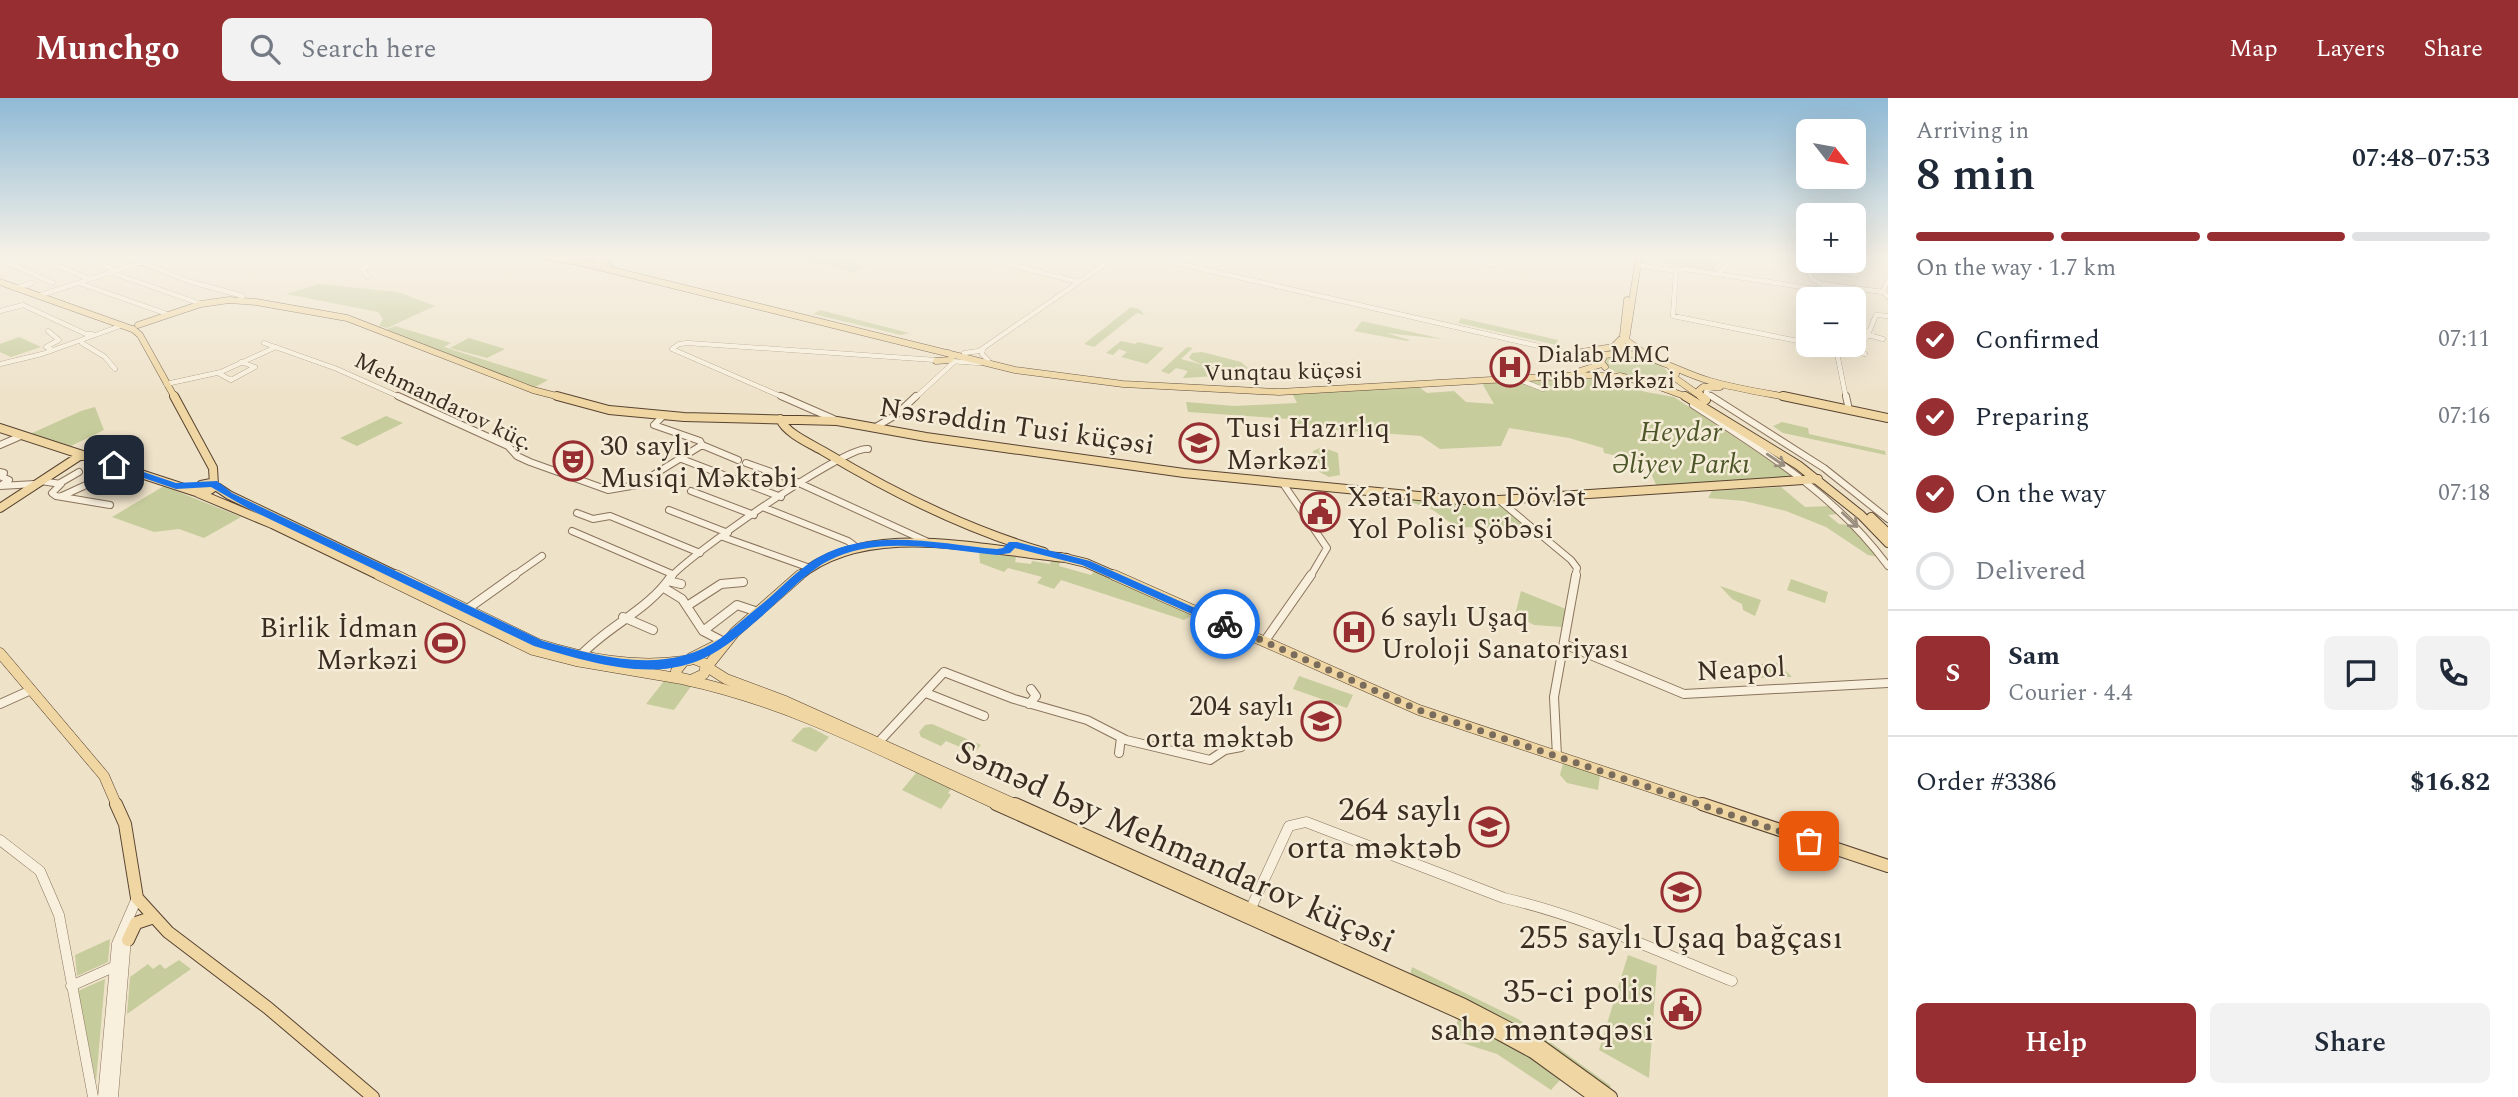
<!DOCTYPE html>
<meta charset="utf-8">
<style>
:root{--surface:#fff;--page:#f2f2f3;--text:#1f2937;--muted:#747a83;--line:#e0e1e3;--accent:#972f32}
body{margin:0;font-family:Spectral,serif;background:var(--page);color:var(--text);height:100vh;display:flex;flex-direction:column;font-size:26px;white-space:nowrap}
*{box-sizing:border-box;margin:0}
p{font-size:23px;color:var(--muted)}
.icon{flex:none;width:38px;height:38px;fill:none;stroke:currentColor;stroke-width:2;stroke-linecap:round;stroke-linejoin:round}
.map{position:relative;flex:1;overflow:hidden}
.drawer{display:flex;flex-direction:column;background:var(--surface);width:630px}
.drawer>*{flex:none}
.needle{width:46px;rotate:121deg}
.controls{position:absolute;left:1796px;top:21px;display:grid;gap:14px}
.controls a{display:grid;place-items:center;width:70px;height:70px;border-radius:10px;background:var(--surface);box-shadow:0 7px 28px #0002;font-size:35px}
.pin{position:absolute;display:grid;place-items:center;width:60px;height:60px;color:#fff;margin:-30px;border-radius:14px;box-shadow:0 4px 10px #0006}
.courier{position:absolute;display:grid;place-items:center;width:70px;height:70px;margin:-35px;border:5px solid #1a73e8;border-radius:50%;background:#fff;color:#222;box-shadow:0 2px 9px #0007}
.headline em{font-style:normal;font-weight:600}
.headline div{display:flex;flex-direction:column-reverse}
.headline{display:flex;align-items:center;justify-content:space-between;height:119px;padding:0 28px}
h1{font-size:46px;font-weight:600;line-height:52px}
.bar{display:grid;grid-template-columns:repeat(4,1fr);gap:10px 7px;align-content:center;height:84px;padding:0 28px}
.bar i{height:9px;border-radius:5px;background:var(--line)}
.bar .selected{background:var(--accent)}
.bar p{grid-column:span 4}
.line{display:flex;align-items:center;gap:18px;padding:0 28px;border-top:2px solid var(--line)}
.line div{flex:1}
.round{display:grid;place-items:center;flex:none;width:74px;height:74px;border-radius:10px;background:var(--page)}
ol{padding:0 28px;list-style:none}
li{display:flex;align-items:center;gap:21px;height:77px}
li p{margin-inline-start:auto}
li .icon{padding:7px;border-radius:50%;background:var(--accent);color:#fff;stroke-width:4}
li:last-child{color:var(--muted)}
li i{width:38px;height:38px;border:4px solid var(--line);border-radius:50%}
.primary-button{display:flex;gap:14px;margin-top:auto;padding:14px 28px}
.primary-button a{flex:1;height:80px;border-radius:10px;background:var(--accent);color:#fff;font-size:28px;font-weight:600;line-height:80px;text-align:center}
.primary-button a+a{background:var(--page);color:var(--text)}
header{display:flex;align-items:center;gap:42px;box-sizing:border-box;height:98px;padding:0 35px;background:var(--accent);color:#fff}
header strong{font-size:33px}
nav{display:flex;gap:38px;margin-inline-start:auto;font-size:24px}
.search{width:490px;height:63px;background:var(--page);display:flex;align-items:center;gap:18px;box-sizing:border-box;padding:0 24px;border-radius:10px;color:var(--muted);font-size:26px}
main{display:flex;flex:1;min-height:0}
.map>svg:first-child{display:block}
.green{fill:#c7cc9c}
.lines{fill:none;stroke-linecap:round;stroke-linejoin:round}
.minor-far3-casing{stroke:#8a745e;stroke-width:5}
.minor-far2-casing{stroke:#8a745e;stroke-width:8}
.minor-far1-casing{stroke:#8a745e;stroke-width:10}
.minor-casing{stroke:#8a745e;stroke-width:11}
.major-far3-casing{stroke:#584331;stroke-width:7}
.major-far2-casing{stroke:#584331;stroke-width:10}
.major-far1-casing{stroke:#584331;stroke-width:11}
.major-casing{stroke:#584331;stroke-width:14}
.minor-far3{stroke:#f8efdc;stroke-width:4.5}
.minor-far2{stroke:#f8efdc;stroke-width:6}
.minor-far1{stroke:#f8efdc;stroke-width:8}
.minor{stroke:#f8efdc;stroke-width:10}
.major-far3{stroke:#efd6a2;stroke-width:6}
.major-far2{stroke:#efd6a2;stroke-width:8}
.major-far1{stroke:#efd6a2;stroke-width:10}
.major{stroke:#efd6a2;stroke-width:12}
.oneway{stroke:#9a8e7e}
.route{fill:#1a73e8}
.done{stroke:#7a6c5c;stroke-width:7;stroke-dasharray:0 12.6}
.labels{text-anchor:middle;stroke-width:5;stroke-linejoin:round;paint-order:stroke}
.far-poi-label{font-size:23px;fill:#3b2d21;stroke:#f5ecd8;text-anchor:start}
.far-street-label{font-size:23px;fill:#3b2d21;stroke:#f5ecd8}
.street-label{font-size:28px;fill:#3b2d21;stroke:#f5ecd8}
.poi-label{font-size:28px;fill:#3b2d21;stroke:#f5ecd8;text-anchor:start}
.park-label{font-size:28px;font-style:italic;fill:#4c5628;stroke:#f5ecd8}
.near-poi-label{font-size:33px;fill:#3b2d21;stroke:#f5ecd8;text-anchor:end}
.near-street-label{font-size:33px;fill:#3b2d21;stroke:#f5ecd8}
</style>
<header>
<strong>Munchgo</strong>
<div class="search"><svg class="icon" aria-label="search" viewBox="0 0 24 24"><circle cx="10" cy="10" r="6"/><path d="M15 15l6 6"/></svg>Search here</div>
<nav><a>Map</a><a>Layers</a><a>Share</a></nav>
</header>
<main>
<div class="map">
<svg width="1888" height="999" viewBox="0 0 1888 999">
<rect width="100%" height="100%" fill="#eee2c9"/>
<path class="green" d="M799,159H833L867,168L854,175Z
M1670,159L1717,165L1715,174L1673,168L1667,163Z
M319,186L398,194L435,208L387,230L379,228L383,221L378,214L286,196Z
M1131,209L1139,211L1145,217L1137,215L1094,249L1084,246Z
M820,212L909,235L901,237L813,216Z
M1461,220L1558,242L1556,247L1458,225Z
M1362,223L1443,241L1386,235L1410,242L1407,243L1354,233Z
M395,228L451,245L444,249L548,282L535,289L385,232Z
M19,239L41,249L11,259L0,254V246Z
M469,240L505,251L487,260L450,250Z
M1121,243L1135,246L1138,244L1164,250L1147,266L1121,259L1127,254L1119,251L1113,257L1106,255Z
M1187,249L1193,250L1181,261L1214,270L1216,278L1183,280L1188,273L1176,270L1169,276L1161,273Z
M1202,254L1241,264L1248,270C1237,279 1200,268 1189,260L1192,255Z
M1613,257C1630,258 1660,259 1669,276C1658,291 1619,279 1606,268L1605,262Z
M1594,279L1646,294L1674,299L1793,378L1657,389L1646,364L1604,355L1603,350L1569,340L1509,330L1501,348L1440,351L1421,338L1308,330L1290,326V321L1188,314L1186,304L1234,308L1297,305L1292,295L1419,289L1427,295L1454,293L1466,304L1494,306L1482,285Z
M95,309L104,332L71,348L30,336L81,313Z
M386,318L403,325L357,348L340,340Z
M1782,324L1808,330L1809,336L1885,353L1886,357L1783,335L1773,328Z
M1322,349L1338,355L1340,377L1329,379L1316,372L1313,353Z
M164,388L241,419L204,440L179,431L154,434L112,419Z
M1781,389L1805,409L1829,408L1838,416L1828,417L1839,426L1849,427L1878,459L1868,457L1826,429L1786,413L1744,403L1708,400L1712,393Z
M1407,396L1499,402L1532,431L1456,429L1433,412L1408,403Z
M979,454L1016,459L1015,464L1031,466L1032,463L1050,466L1051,463L1060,464L1059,468L1091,477L1095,473L1193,517L1184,522L1061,482L1054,491L1037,485L1042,479L1008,470L1004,474L980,465Z
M1791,481L1828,494L1825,505L1787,492Z
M1720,488L1761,502L1755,518L1743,512L1742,506L1732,501Z
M1521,493L1566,511L1562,529L1534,527L1515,517Z
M1778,565L1792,579L1754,580L1740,567Z
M1299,578L1353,597L1347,610L1293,591Z
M664,583L692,587L674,612L646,606Z
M932,626L981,647L974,655L946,643L941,648L921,639L919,634L925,627Z
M810,629L829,639L816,654L791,643L803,630Z
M1563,665L1600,677L1598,692L1567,685L1560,677Z
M916,675L951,691L948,695L951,697L941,711L902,692Z
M110,841L108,864L77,878L75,857Z
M1628,857L1657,868L1649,980L1599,952Z
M179,862L191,871L127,916L130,879L148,866L153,871L160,866L165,871Z
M1412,869L1518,921L1611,988L1608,991L1527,934L1410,877Z
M105,881L96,984L78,893Z
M1458,921L1522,954L1561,981L1551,992L1497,956L1453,942Z"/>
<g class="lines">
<g class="minor-far3-casing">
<path id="minor-far3" d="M81,159L116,172
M128,159L188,183L243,198L239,202
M979,159L1079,184
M1150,159L1565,254L1602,266
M1458,159L1496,167
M1648,159H1665
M45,163L90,181
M6,164L53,185
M0,166L26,159
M1638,167L1676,173L1685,171L1828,193L1826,188L1812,181L1805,164
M1809,169L1856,177
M1022,170L1038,159
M1676,173L1673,218L1808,245
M110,174L201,206
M1719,176L1733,159
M368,179L362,171L375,163L376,159
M1888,182L1883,194L1888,199
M79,185L167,216
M1824,186L1883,194
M16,190L32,185
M38,198L158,159
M0,213L23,207L86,236H92
M1853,231L1869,234
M48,233L59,242L46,249L53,252
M1868,237L1883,241
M82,245L105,259L115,271
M264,245L337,271L402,300
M1818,247L1855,250L1867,239L1876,217L1888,218
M1836,250L1846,300
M983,251L982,256L988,262
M1852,252L1865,256
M964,255L979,253L1115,159
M0,266L42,256L123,227
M218,275L231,282L255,269L241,264
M1517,281L1543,291
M166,286L221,274L276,249
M785,300L672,251L679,246L688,245L979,265
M915,300L954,264
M1714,300L1706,295L1707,291L1714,290"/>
</g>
<g class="minor-far2-casing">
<path id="minor-far2" d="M398,298L508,348L517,358L530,364L608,392L637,387L702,347L700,343L654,327L663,318
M781,298L836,322
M1711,298L1824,370L1888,421
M1846,298L1849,312
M1693,307C1765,354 1836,397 1888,468
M874,330L896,317L916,298
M0,347L23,337
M702,347L738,362
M679,360L781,399
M746,365L788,380L928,444
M0,374L4,375L2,379L9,382L0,388
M41,383L61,386L52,395L56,398L110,407
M1282,384L1327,450L1310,479
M60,385L79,374
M0,388L35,386
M691,393L754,417
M62,398L86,387L102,385
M1499,402L1571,462L1577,470L1575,479
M765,410L848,443L856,449
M669,412L728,435
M577,415L593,421L610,418L700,455
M572,433L672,476
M723,439L810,470
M512,479L542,458
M671,479C689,457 846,347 868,351"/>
</g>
<g class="minor-far1-casing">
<path id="minor-far1" d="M668,483L681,486
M664,490L682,501L703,533L724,544
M687,508L721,486L743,484
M466,512L515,477
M623,519L653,532
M703,533L737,507L758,514
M1264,544L1311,477
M1564,546L1684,596L1888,585
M581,557C609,527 649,512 672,477
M926,595L984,618
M0,606L31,592
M1029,606L1036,598L1031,591
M875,648L944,574L1014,601L1087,622L1126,642L1210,662L1225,652L1241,649
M1119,655L1121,640
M1557,658L1554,599L1576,477"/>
</g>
<g class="minor-casing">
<path id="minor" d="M0,742L40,773L59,817L93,999
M1251,810L1289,728L1306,724L1504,800C1583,818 1657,853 1732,883
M71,888L118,867
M103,999L117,846L137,800
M113,999L126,840"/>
</g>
<g class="major-far3-casing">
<path id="major-far3" d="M545,159L579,164L1015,272L1123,286L1279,294L1580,277L1624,279
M592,159L608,167
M1639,159L1626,242L1644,255
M0,184L132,231
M138,227L201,206L229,202L256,204L347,220L533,292L564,300
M133,231L140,237L175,300
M1582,254L1613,249L1621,241
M1613,255L1620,252L1622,246L1627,202
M936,263L950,262L953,258L948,255
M1605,269L1601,264L1605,257C1644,249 1674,273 1710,283C1737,291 1765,295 1792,300
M1577,274L1602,266
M1620,278C1638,284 1657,288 1675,280L1676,276L1670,268
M1675,280L1703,300
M1657,288L1690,300
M1696,295L1703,289H1720"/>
</g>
<g class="major-far2-casing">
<path id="major-far2" d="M174,298L213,370L214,387L229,397L400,479
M557,298L609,312L684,319L837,323L926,339L1184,375L1460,402H1499L1818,381
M1685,298L1798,367L1861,417L1888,445
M1701,298L1706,302
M1783,298L1888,320
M780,321C786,335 809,345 823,353C893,395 965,431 1044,454
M0,330L196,394
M211,385L215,388L210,392L195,393L201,387Z
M198,395L272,426L382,479
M0,410L81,357
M1871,419L1888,435
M1061,459L1086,465L1118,479
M798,479C868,420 984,453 1067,460"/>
</g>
<g class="major-far1-casing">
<path id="major-far1" d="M379,477L533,552L576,563L682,581
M396,477L538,546C586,561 634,570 684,563
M800,477L735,534L707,569L726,581L785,603L1019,708
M1114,477L1419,612L1707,708
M0,555L104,678L117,708
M691,560L719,546
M694,561L706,566L704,576L691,582L678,579L676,573L684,563Z
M686,582C795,605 899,662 1000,708"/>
</g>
<g class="major-casing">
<path id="major" d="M116,706L125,726L137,800L168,834L268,910L373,999
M996,706L1463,916L1533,954L1595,999
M1015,706L1464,907L1535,944L1611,999
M1702,706L1888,768
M128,842L136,825L154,819"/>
</g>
<use href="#minor-far3" class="minor-far3"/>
<use href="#minor-far2" class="minor-far2"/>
<use href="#minor-far1" class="minor-far1"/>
<use href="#minor" class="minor"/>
<use href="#major-far3" class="major-far3"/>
<use href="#major-far2" class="major-far2"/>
<use href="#major-far1" class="major-far1"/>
<use href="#major" class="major"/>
</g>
<defs><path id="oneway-shaft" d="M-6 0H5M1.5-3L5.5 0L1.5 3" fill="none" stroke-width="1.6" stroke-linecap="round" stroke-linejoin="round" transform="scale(1.75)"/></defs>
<g class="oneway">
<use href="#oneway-shaft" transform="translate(1776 362) rotate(34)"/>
<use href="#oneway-shaft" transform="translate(1850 422) rotate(43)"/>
</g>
<linearGradient id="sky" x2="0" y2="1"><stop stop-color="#8fbad6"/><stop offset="0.53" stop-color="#f7f2e7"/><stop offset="1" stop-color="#f7f2e7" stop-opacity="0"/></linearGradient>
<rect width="1888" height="299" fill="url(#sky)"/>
<path class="route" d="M114,364L176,385L217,383L232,395L257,407L543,543C601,559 667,578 721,540C735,529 748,517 762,506C780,491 799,470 819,459C872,429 940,446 997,451L1003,450L1009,444H1017L1090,463L1231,526L1225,530L1221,529L1082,467L1015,450L1010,455L997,457C943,452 879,436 828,463C808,473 780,502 762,518C741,536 719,556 692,565C642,582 583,562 534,548L249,411L211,389L176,391L111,369V365Z"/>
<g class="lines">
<path class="done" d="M1225,526L1419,612L1809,743"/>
</g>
<defs>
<g id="hospital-ring" transform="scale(2.0125)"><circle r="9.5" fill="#f5ecd8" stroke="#972f32" stroke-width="1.5"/><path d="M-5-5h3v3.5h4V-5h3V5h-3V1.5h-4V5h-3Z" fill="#972f32"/></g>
<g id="university-ring" transform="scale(2.0125)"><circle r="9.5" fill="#f5ecd8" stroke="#972f32" stroke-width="1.5"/><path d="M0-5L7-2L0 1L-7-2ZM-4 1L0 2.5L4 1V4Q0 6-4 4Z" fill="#972f32"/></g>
<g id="theatre-ring" transform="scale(2.0125)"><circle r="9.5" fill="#f5ecd8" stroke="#972f32" stroke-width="1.5"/><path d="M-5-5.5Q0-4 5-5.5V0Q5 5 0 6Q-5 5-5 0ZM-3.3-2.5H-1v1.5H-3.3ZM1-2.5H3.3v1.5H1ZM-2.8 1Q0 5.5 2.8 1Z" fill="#972f32"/></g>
<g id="civic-ring" transform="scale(2.0125)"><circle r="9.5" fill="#f5ecd8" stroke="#972f32" stroke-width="1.5"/><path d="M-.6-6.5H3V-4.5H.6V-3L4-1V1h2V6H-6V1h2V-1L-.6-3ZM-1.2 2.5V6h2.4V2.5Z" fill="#972f32"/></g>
<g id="stadium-ring" transform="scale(2.0125)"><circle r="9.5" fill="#f5ecd8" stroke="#972f32" stroke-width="1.5"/><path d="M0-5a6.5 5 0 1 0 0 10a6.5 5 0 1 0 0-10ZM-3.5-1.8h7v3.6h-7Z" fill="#972f32"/></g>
<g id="school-ring" transform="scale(2.0125)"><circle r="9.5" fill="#f5ecd8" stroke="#972f32" stroke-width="1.5"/><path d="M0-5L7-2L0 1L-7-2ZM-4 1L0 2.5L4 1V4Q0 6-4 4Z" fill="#972f32"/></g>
</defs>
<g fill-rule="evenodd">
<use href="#hospital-ring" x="1510" y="269"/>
<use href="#university-ring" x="1199" y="345"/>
<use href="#theatre-ring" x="573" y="363"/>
<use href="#civic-ring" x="1320" y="414"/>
<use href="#hospital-ring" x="1354" y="534"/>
<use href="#stadium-ring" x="445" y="545"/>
<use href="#school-ring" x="1321" y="623"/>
<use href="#school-ring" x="1489" y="729"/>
<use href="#school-ring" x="1681" y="794"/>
<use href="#civic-ring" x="1681" y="911"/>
</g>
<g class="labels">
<g class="far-poi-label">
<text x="1537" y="264">Dialab MMC<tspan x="1537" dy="26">Tibb Mərkəzi</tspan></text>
</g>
<g class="far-street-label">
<text transform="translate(1283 273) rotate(-1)" y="8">Vunqtau küçəsi</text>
<text transform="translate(444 303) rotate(26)" y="8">Mehmandarov küç.</text>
</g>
<g class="street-label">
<text transform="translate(1017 327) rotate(8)" y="10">Nəsrəddin Tusi küçəsi</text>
<text transform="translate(1741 570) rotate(-3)" y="10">Neapol</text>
</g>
<g class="poi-label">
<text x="1226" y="339">Tusi Hazırlıq<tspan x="1226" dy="32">Mərkəzi</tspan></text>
<text x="600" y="357">30 saylı<tspan x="600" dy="32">Musiqi Məktəbi</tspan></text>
<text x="1347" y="408">Xətai Rayon Dövlət<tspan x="1347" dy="32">Yol Polisi Şöbəsi</tspan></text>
<text x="1381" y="528">6 saylı Uşaq<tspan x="1381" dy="32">Uroloji Sanatoriyası</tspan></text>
<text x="418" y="539" text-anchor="end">Birlik İdman<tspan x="418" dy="32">Mərkəzi</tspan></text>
<text x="1294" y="617" text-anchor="end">204 saylı<tspan x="1294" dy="32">orta məktəb</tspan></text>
</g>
<g class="park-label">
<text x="1681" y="343">Heydər<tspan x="1681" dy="32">Əliyev Parkı</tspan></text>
</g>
<g class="near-poi-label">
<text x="1462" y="722">264 saylı<tspan x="1462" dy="38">orta məktəb</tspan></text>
<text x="1681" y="850" text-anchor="middle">255 saylı Uşaq bağçası</text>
<text x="1654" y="904">35-ci polis<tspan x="1654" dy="38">sahə məntəqəsi</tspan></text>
</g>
<g class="near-street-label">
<text transform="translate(1176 747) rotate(24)" y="12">Səməd bəy Mehmandarov küçəsi</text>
</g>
</g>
</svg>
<div class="controls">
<a><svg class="needle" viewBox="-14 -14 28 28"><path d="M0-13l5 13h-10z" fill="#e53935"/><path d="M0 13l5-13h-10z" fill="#747a83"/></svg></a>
<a>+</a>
<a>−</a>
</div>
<div class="pin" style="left:1809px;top:743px;background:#ea580c"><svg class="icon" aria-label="bag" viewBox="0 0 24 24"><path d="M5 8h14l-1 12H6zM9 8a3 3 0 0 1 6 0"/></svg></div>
<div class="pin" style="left:114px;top:367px;background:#1f2937"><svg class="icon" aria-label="home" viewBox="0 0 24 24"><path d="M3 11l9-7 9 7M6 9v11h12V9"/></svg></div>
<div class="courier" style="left:1225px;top:526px"><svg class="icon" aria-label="bike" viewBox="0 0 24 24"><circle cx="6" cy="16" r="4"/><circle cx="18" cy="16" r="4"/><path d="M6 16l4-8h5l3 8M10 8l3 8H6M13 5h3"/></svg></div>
</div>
<section class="drawer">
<div class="headline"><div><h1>8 min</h1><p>Arriving in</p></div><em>07:48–07:53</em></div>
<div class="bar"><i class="selected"></i><i class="selected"></i><i class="selected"></i><i></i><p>On the way · 1.7 km</p></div>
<ol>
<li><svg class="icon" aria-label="check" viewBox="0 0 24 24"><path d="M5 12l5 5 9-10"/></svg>Confirmed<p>07:11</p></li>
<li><svg class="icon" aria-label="check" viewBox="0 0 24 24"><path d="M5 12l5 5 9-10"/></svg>Preparing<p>07:16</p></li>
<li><svg class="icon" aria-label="check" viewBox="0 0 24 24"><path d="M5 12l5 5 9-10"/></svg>On the way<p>07:18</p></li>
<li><i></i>Delivered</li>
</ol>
<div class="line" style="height:126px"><b class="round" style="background:var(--accent);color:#fff">S</b><div><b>Sam</b><p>Courier · 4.4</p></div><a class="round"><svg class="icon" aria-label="chat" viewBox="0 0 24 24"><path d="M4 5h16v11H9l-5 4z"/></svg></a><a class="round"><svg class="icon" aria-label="phone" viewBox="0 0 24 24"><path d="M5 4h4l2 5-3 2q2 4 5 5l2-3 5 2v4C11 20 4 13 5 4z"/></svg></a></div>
<div class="line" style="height:91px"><div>Order #3386</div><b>$16.82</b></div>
<div class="primary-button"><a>Help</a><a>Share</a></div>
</section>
</main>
